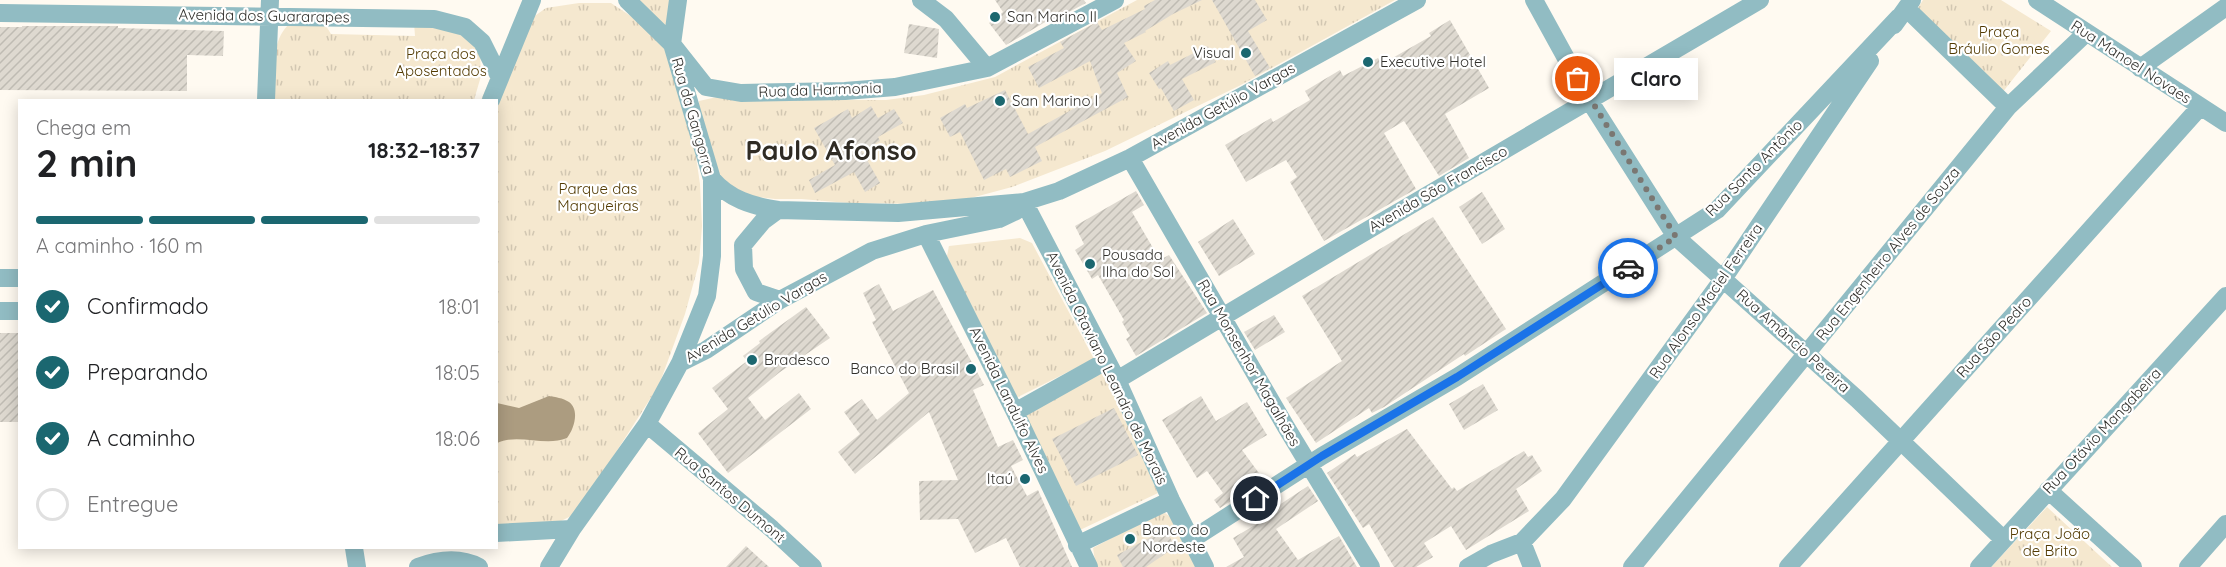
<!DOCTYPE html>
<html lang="pt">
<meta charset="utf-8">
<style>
:root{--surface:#fff;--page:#f2f2f2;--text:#202124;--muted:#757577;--line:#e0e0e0;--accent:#1b6770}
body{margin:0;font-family:Quicksand,sans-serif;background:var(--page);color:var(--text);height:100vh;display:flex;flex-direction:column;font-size:22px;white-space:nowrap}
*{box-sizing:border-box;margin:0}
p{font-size:20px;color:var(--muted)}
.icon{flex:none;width:33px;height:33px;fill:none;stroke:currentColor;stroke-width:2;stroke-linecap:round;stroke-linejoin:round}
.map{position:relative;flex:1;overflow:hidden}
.details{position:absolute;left:18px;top:99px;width:480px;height:450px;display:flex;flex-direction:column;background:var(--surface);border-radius:0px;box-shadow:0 3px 15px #0003}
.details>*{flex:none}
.pin{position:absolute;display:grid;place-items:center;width:51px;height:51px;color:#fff;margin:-26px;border:3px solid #fff;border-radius:50%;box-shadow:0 2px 6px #0007}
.courier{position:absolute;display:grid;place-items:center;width:60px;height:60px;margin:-30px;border:4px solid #1a73e8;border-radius:50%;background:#fff;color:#222;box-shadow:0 2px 8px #0007}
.bubble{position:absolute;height:42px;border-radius:0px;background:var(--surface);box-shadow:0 3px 15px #0003;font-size:20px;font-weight:800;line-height:42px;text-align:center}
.summary em{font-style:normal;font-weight:800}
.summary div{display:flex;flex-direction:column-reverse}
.summary{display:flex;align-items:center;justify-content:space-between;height:102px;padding:0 18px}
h1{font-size:39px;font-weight:800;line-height:45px}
.bar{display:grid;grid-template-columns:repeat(4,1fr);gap:9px 6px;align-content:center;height:72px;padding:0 18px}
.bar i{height:8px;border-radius:4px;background:var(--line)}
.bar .on{background:var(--accent)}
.bar p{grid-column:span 4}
ol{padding:0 18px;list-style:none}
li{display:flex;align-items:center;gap:18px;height:66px}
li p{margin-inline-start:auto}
li .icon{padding:6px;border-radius:50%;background:var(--accent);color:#fff;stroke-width:4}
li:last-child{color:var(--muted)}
li i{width:33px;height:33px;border:3px solid var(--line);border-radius:50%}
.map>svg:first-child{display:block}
.grass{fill:url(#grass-tufts)}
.water{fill:#ac9c80}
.building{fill:url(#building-hatch)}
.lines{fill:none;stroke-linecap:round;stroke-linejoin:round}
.minor{stroke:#91bcc3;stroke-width:18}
.done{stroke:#7a7772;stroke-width:6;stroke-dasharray:0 10.8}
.route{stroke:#1a73e8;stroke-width:8}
.poi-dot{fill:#1b6770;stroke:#fff;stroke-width:2}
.labels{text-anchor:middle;stroke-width:4.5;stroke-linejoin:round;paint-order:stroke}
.street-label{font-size:15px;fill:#32312d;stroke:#fff}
.poi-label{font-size:15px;fill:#32312d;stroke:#fff;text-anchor:start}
.park-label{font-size:15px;fill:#533b03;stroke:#fff}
.town-label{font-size:27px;font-weight:bold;fill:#2f2b24;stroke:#fff}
</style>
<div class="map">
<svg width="2226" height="567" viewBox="0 0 2226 567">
<defs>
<pattern id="grass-tufts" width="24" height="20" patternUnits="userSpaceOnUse" patternTransform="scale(1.5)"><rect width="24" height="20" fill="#f5e8cf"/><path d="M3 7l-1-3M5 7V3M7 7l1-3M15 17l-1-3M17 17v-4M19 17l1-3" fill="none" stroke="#d2c7b2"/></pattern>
<pattern id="building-hatch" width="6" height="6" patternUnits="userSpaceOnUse" patternTransform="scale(1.5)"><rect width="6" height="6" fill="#ded9d0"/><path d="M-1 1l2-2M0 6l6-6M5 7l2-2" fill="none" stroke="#bfbbb3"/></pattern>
</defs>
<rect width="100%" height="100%" fill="#fffaf1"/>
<path class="grass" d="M635,0H673L700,184L702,226L699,263L685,314L659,385L577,513L557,523L497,537L496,100H481L505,46L529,20L546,8L579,3H611L670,42Z
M1137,0H1395L1239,86L1105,151L1012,187L971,198L934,204L848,203L801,199H775L747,196L720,178L699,108V101L717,97L750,100H886L924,95L995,77Z
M1923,0H2001L2051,31L2002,93L1918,8Z
M293,21H323L331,34L415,36L414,23H430L471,39L480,54L481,76L474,100H274C275,73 269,38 293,21Z
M1020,238L1032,243L1094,359L1016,398L947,256L949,246Z
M1104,372L1158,493L1080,530L1023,412Z
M2047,507L2112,567H1991Z
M1165,513L1176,521L1197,567H1096L1093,548L1151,517Z"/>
<path class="water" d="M549,396C555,397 563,398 569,402C580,410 574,429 567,438C545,447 518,433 497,443V403L519,408Z"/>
<path class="building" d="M995,0H1084L1086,3L1048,23L1047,21L1006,45L989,23L1003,12Z
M1155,0H1202L1173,14L1145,31L1146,32L1124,43L1136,61L1117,73L1128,97L1035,147L1042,161L1010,177L1006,169L984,180L960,132L950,137L940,118L965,104L967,108L1005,90L1028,134L1102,93L1090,61L1039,88L1028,67L1064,48L1060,42L1097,22L1102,30L1145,9L1144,6Z
M1212,0H1255L1267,20L1248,31L1270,68L1255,76Z
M1450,20L1489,88L1445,114L1469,158L1439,176L1404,121L1384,133L1416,189L1324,241L1290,182L1297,177L1286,160L1246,182L1225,145L1271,118L1273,122L1310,100L1305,91L1340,70L1343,76L1378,58L1382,64L1431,36L1429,33Z
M909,24L939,29L937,58L904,53Z
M22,26H118V28L224,31L223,56L187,55V91L0,90V27H22Z
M1208,46L1216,62L1182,79L1194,100L1174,111L1161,88L1159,89L1149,73L1168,61L1170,65Z
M871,106L878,118L894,109L903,123L878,137L880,141L862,151L880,183L865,192L854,172L815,193L809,180L835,165L814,128L848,109L852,118Z
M1136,191L1144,205L1132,212L1160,260L1169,255L1207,313L1136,356L1126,339L1130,336L1122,322L1124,320L1098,275L1092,279L1075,250L1084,244L1075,226Z
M1482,192L1505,229L1482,244L1459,207Z
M1433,217L1506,329L1465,356L1464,354L1384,407L1372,413L1369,408L1316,443L1286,398L1342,361L1302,296Z
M1233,219L1255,254L1219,276L1198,242Z
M879,284L893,311L933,290L984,385L973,390L998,447L1013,440L1023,460L1011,466L1027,496L1038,490L1072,567H1020L1006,538L975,553L958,519L920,520L919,481L958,480L929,412L855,474L838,452L860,434L844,412L862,399L877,420L909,393L872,322L876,320L863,293Z
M806,307L830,338L780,372L748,398L765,420L799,393L811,409L728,473L698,433L728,409L712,388L747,361L743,356L760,343L759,341Z
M1274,315L1285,332L1255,350L1244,332Z
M0,333H20V422H0Z
M1483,384L1498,410L1464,430L1449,404Z
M1201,396L1216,421L1247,402L1267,435L1242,450L1264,480L1220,508L1214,500L1223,493L1207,471L1197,478L1162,420Z
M1114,408L1138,455L1076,486L1052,439Z
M1407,429L1452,489L1454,487L1457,491L1524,451L1528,457L1532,455L1542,471L1516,489L1529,511L1466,550L1451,526L1424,543L1433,557L1416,567H1394L1369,524L1363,528L1327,473L1355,454L1357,457Z
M1308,486L1318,501L1276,529L1298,560L1339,536L1357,567H1226L1244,557L1233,538L1272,515L1270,511Z
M1166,529L1175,547L1146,567H1123L1117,555Z
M746,546L769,567H726Z"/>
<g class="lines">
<path class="minor" d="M627,0L672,44L712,179V256L707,296L680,363
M678,0L672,44L706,87L741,93L845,91L895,87L987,68L1115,0
M921,0L946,19L987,68
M1534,0L1589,100L1676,237L1857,399L2003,539
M2037,0L2226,123
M1906,8L2008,107
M0,13L434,19L465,27L482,42L500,78
M1894,25L1912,0
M2140,68L2226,7
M266,100L270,0
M491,100L532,0
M1130,158L1286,427L1371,567
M712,179C729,199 752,206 778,210L898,213L1024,202L1117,380L1171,500L1205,567
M778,210L763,221L743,245L744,269L756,292L780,300
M926,234L1015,412L1089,567
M0,278H20
M0,311H20
M1117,380L1346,243L1760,0
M1015,412L1106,361
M647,424L772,529L813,567
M2048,490L2133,567
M496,533L572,529
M1191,540L1322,456L1457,377L1717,210L1899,17
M1522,542L1532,567
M1077,545L1171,500
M354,548L357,567
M418,567C437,560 460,557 479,567
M549,567L572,529L647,424L680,363L706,350L780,300L872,251L926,234L999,219L1016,211L1024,202L1059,191L1130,158L1417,0
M1468,567L1491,554L1522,542L1563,499L1723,279L1870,61
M1632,567L2008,107L2086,33
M1788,567L2200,107
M1979,567L2226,296
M2188,567L2226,524"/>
</g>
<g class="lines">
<path class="done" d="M1578,79L1676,237L1628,268"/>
<path class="route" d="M1256,499L1322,456L1457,377L1628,268"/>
</g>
<g class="poi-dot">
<circle cx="995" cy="17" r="6"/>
<circle cx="1246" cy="53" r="6"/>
<circle cx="1368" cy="62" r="6"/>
<circle cx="1000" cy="101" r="6"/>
<circle cx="1090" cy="264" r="6"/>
<circle cx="752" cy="360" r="6"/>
<circle cx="971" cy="369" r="6"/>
<circle cx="1025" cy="479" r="6"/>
<circle cx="1130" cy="539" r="6"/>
</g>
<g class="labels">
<g class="street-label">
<text transform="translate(264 16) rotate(1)" y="5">Avenida dos Guararapes</text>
<text transform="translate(2131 62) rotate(33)" y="5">Rua Manoel Novaes</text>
<text transform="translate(820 90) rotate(-2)" y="5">Rua da Harmonia</text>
<text transform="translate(1223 106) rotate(-29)" y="5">Avenida Getúlio Vargas</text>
<text transform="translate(693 116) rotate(74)" y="5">Rua da Gangorra</text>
<text transform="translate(1754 168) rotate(-45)" y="5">Rua Santo Antônio</text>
<text transform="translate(1438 189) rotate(-30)" y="5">Avenida São Francisco</text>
<text transform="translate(1888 254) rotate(-51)" y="5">Rua Engenheiro Alves de Souza</text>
<text transform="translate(1706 301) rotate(-55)" y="5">Rua Alonso Maciel Ferreira</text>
<text transform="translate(756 317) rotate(-31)" y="5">Avenida Getúlio Vargas</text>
<text transform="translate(1994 337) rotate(-48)" y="5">Rua São Pedro</text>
<text transform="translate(1793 341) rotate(42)" y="5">Rua Amâncio Pereira</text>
<text transform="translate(1249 363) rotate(60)" y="5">Rua Monsenhor Magalhães</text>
<text transform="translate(1107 368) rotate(64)" y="5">Avenida Otaviano Leandro de Morais</text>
<text transform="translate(1009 400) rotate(64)" y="5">Avenida Landulfo Alves</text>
<text transform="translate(2102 431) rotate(-47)" y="5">Rua Otávio Mangabeira</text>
<text transform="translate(730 495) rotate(40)" y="5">Rua Santos Dumont</text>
</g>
<g class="poi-label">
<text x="1007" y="22">San Marino II</text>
<text x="1234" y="58" text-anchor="end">Visual</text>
<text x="1380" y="67">Executive Hotel</text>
<text x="1012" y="106">San Marino I</text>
<text x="1102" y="260">Pousada<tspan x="1102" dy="17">Ilha do Sol</tspan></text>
<text x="764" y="365">Bradesco</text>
<text x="959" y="374" text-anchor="end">Banco do Brasil</text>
<text x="1013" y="484" text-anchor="end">Itaú</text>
<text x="1142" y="535">Banco do<tspan x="1142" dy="17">Nordeste</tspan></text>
</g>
<g class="park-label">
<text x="1999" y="37">Praça<tspan x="1999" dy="17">Bráulio Gomes</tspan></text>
<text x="441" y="59">Praça dos<tspan x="441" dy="17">Aposentados</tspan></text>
<text x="598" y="194">Parque das<tspan x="598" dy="17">Mangueiras</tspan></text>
<text x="2050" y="539">Praça João<tspan x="2050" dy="17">de Brito</tspan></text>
</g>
<g class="town-label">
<text x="831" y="160">Paulo Afonso</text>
</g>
</g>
</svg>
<div class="pin" style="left:1578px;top:79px;background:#ea580c"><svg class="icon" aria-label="bag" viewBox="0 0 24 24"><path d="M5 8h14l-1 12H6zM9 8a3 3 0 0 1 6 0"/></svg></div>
<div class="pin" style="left:1256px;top:499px;background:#1f2937"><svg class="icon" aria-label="home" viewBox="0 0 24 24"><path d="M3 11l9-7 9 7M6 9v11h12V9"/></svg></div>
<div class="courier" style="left:1628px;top:268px"><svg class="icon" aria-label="car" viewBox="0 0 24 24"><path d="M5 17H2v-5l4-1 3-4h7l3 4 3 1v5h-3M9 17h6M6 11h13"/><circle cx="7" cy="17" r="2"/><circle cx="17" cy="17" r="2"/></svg></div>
<div class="bubble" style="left:1614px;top:58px;width:84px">Claro</div>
<section class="details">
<div class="summary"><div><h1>2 min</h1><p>Chega em</p></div><em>18:32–18:37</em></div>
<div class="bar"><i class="on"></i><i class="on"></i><i class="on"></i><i></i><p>A caminho · 160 m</p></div>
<ol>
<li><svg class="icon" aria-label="check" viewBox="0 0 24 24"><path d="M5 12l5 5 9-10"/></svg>Confirmado<p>18:01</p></li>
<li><svg class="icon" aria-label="check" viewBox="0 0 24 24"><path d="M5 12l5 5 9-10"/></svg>Preparando<p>18:05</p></li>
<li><svg class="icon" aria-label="check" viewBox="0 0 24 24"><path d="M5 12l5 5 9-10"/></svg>A caminho<p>18:06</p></li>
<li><i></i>Entregue</li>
</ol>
</section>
</div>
